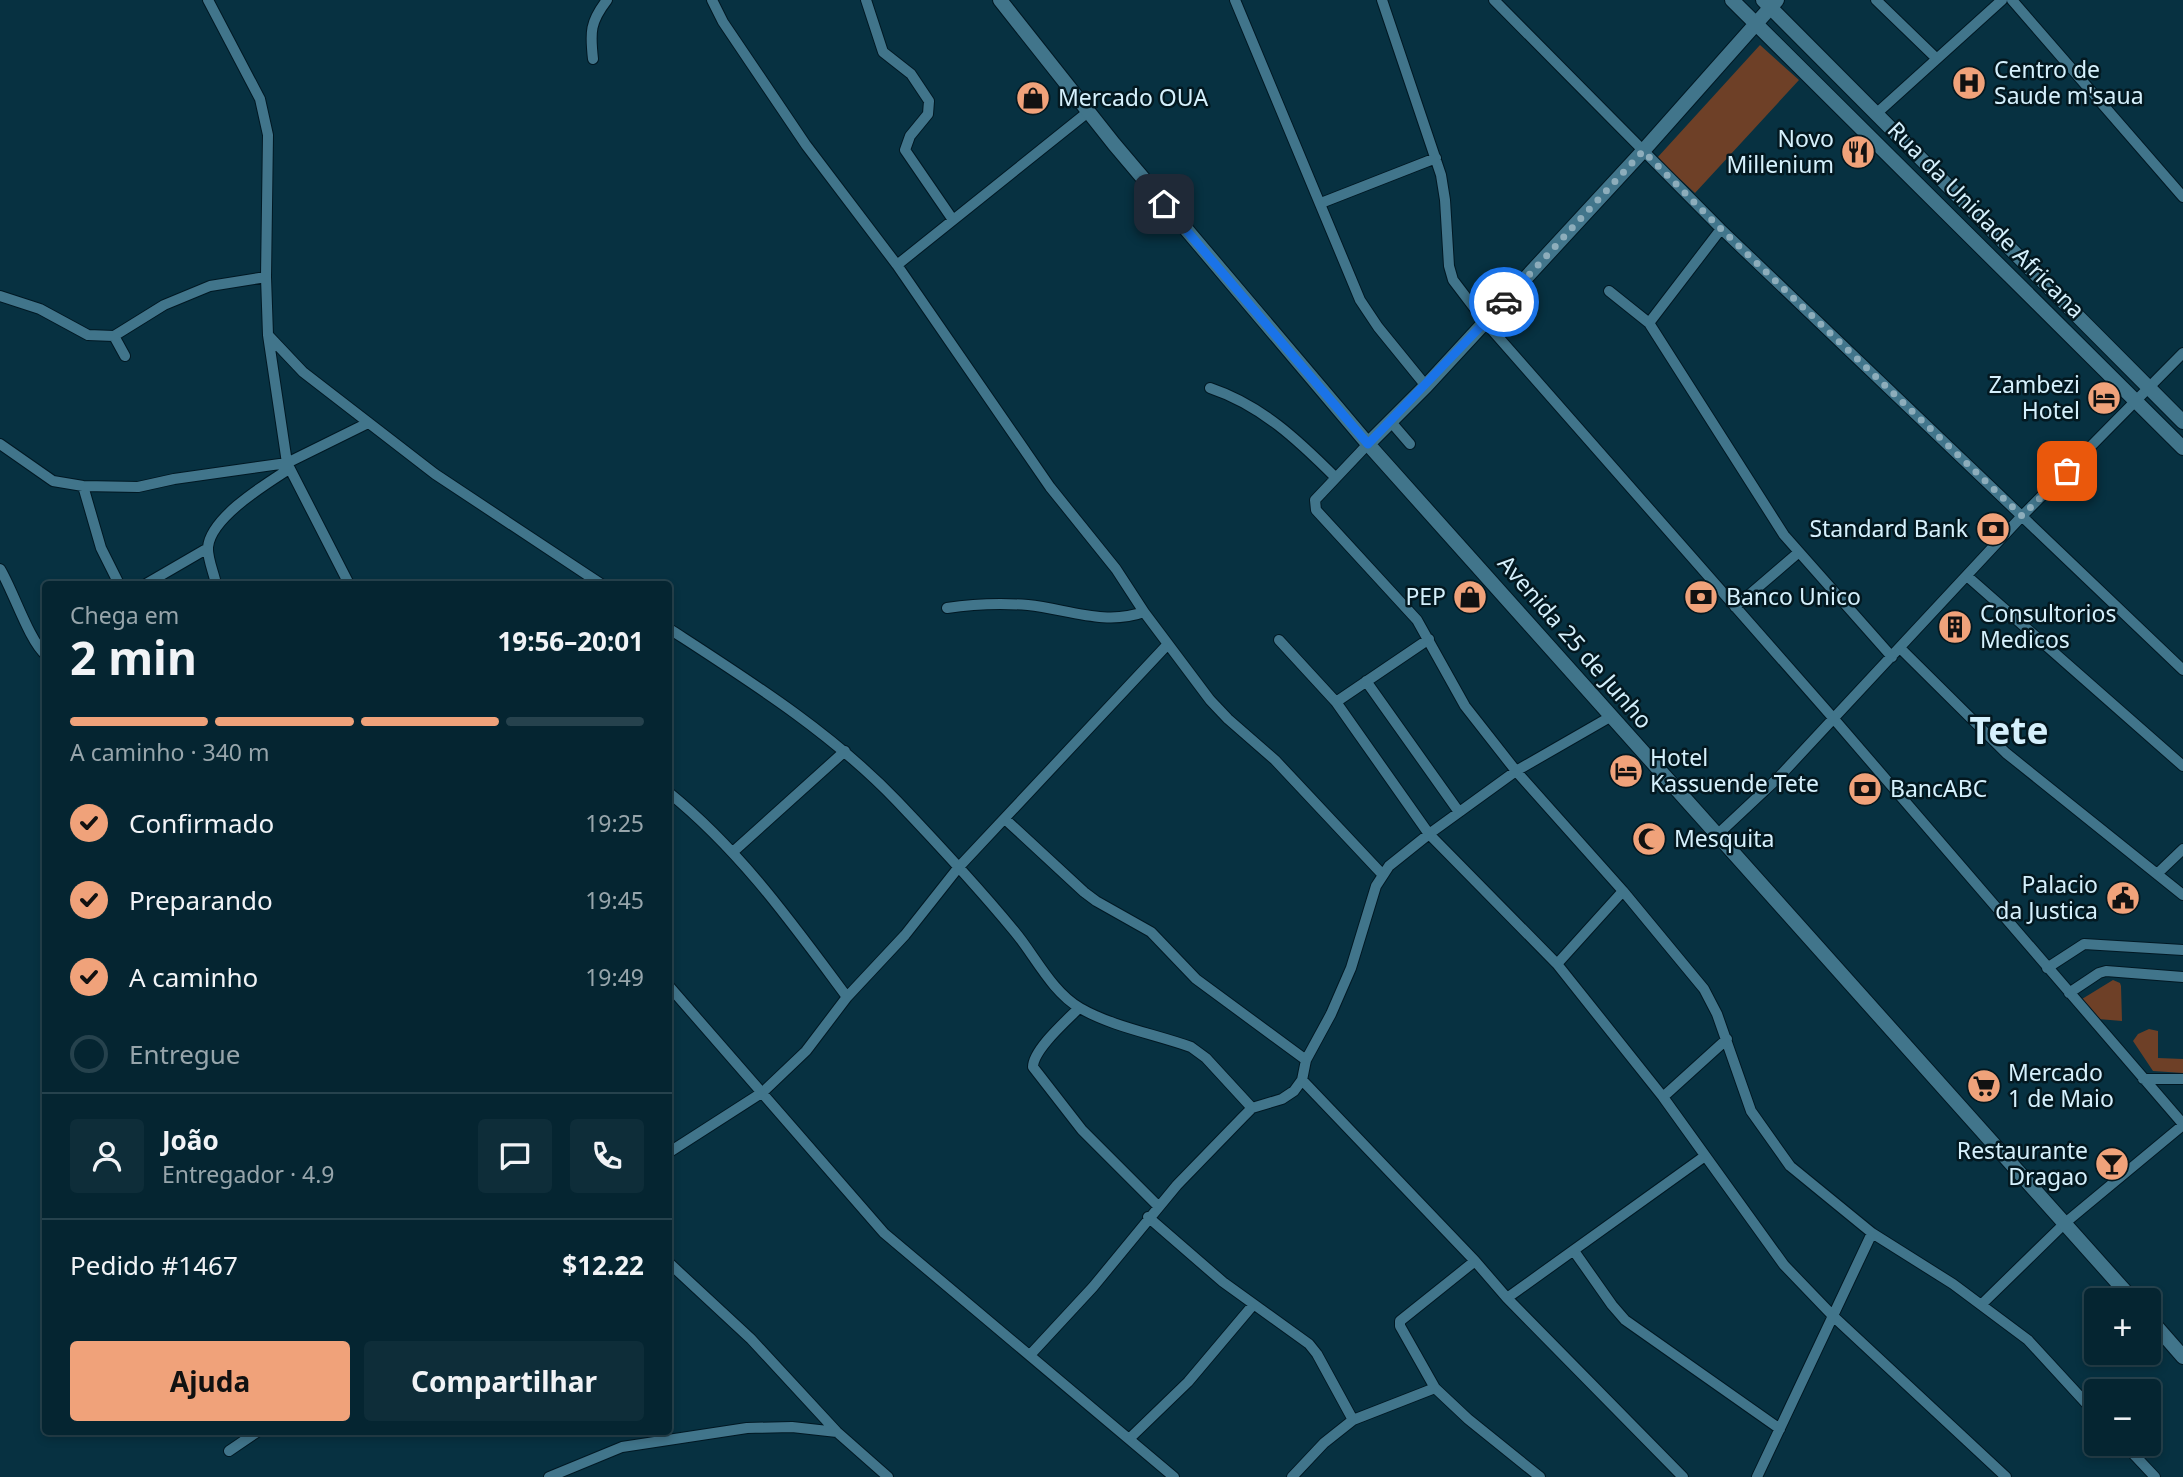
<!DOCTYPE html>
<html lang="pt">
<meta charset="utf-8">
<style>
:root{--surface:#052531;--page:#0e2d39;--text:#f1f3f6;--muted:#97a5ab;--line:#26424d;--accent:#f0a27a}
body{margin:0;font-family:"Noto Sans",sans-serif;background:var(--page);color:var(--text);height:100vh;display:flex;flex-direction:column;font-size:26px;white-space:nowrap}
*{box-sizing:border-box;margin:0}
p{font-size:23px;color:var(--muted)}
.icon{flex:none;width:38px;height:38px;fill:none;stroke:currentColor;stroke-width:2;stroke-linecap:round;stroke-linejoin:round}
.map{position:relative;flex:1;overflow:hidden}
.sheet{position:absolute;left:42px;top:581px;width:630px;height:854px;display:flex;flex-direction:column;background:var(--surface);border-radius:7px;box-shadow:0 4px 10px #0003,0 0 0 2px var(--line)}
.sheet>*{flex:none}
.controls{position:absolute;left:2084px;top:1288px;display:grid;gap:14px}
.controls a{display:grid;place-items:center;width:77px;height:77px;border-radius:7px;background:var(--surface);box-shadow:0 4px 10px #0003,0 0 0 2px var(--line);font-size:35px}
.pin{position:absolute;display:grid;place-items:center;width:60px;height:60px;color:#fff;margin:-30px;border-radius:14px;box-shadow:0 4px 10px #0006}
.courier{position:absolute;display:grid;place-items:center;width:70px;height:70px;margin:-35px;border:5px solid #1a73e8;border-radius:50%;background:#fff;color:#222;box-shadow:0 2px 9px #0007}
.headline em{font-style:normal;font-weight:700}
.headline div{display:flex;flex-direction:column-reverse}
.headline{display:flex;align-items:center;justify-content:space-between;height:119px;padding:0 28px}
h1{font-size:46px;font-weight:700;line-height:52px}
.bar{display:grid;grid-template-columns:repeat(4,1fr);gap:10px 7px;align-content:center;height:84px;padding:0 28px}
.bar i{height:9px;border-radius:5px;background:var(--line)}
.bar .current{background:var(--accent)}
.bar p{grid-column:span 4}
.line{display:flex;align-items:center;gap:18px;padding:0 28px;border-top:2px solid var(--line)}
.line div{flex:1}
.round{display:grid;place-items:center;flex:none;width:74px;height:74px;border-radius:7px;background:var(--page)}
ol{padding:0 28px;list-style:none}
li{display:flex;align-items:center;gap:21px;height:77px}
li p{margin-inline-start:auto}
li .icon{padding:7px;border-radius:50%;background:var(--accent);color:#111;stroke-width:4}
li:last-child{color:var(--muted)}
li i{width:38px;height:38px;border:4px solid var(--line);border-radius:50%}
.primary-button{display:flex;gap:14px;margin-top:auto;padding:14px 28px}
.primary-button a{flex:1;height:80px;border-radius:7px;background:var(--accent);color:#111;font-size:28px;font-weight:700;line-height:80px;text-align:center}
.primary-button a+a{background:var(--page);color:var(--text)}
.map>svg:first-child{display:block}
.green{fill:#6e4027}
.lines{fill:none;stroke-linecap:round;stroke-linejoin:round}
.minor-casing{stroke:#001823;stroke-width:12}
.tertiary-casing{stroke:#001823;stroke-width:16}
.minor{stroke:#41758b;stroke-width:10}
.tertiary{stroke:#41758b;stroke-width:14}
.done{stroke:#8dadbb;stroke-width:7;stroke-dasharray:0 12.6}
.route{stroke:#1a73e8;stroke-width:9}
.labels{text-anchor:middle;stroke-width:5;stroke-linejoin:round;paint-order:stroke}
.poi-label{font-size:23px;fill:#d5f0fc;stroke:#031820;text-anchor:start}
.street-label{font-size:23px;fill:#d5f0fc;stroke:#031820}
.town-label{font-size:37px;font-weight:bold;fill:#d5f0fc;stroke:#031820}
</style>
<div class="map">
<svg width="2183" height="1477" viewBox="0 0 2183 1477">
<rect width="100%" height="100%" fill="#073141"/>
<path class="green" d="M1760,45L1799,80L1695,193L1657,158Z
M2113,980L2120,983L2121,986L2122,1021L2098,1019L2082,999Z
M2149,1029L2158,1031V1058L2183,1059V1073L2153,1071L2133,1041L2138,1034Z"/>
<g class="lines">
<g class="minor-casing">
<path id="minor" d="M208,0L260,99L268,135L266,277L268,335L287,463L349,584
M712,0L723,22L806,145L897,265L1050,487L1116,569L1144,612L1210,700L1228,719L1275,760L1382,874
M866,0L883,52L911,74L929,101L928,114L910,136L905,150L953,220
M1235,0L1360,300L1378,327L1426,386
M1382,0L1441,175L1445,200L1449,266L1453,280L1485,322L1834,719L2183,1124
M1494,0L1721,229L2183,670
M1876,0L1936,58
M2012,0L2183,197
M593,59C590,32 590,22 607,0
M1877,113L2002,0
M1321,203L1436,158
M897,265L1088,112
M1609,291L1649,323L1784,535L1892,657
M0,296L40,309L88,335L114,336L164,305L210,286L266,277
M1649,323L1721,229
M268,335L303,372L435,474L601,584
M114,336L125,356
M1210,388C1261,405 1298,440 1336,478
M1391,422L1410,444
M0,444L53,481L83,486L138,487L174,479L287,463L368,423
M1368,444L1315,500L1316,510L1417,620L1465,706L1516,771L1623,891L1704,989L1717,1014L1751,1111L1790,1166L1872,1233L1953,1284L2028,1340L2096,1414
M83,486L101,548L119,584
M0,569C13,590 29,641 46,655
M1967,576L2183,766
M146,584L208,548
M216,584C214,573 207,558 208,547C211,517 266,484 289,469
M1735,607L1799,552
M947,608C973,604 1001,603 1028,605C1067,609 1105,626 1144,612
M668,628C748,680 831,732 897,801C937,843 978,887 1015,932C1035,956 1052,992 1080,1008C1113,1027 1155,1034 1191,1047L1206,1058L1252,1108
M1279,640L1336,702L1429,834L1557,964L1663,1097L1784,1265L1833,1316L2006,1477
M1900,648L2006,753L2183,895
M1366,681L1459,812
M1336,702L1429,639
M668,792C740,850 792,923 847,997
M1005,819L1084,892L1096,901L1151,932L1196,979L1306,1060
M1716,836L1778,778L2022,516L2183,353
M734,851L845,751
M2158,873L2183,849
M1557,964L1623,891
M2047,968L2084,944L2183,950
M668,985L884,1233L1174,1477
M2069,993L2099,973L2106,971L2183,977
M1079,1008C1066,1021 1033,1050 1033,1067L1082,1130L1158,1206
M2143,1079H2183
M1302,1080L1475,1261L1507,1298L1683,1477
M1663,1097L1727,1039
M668,1153L763,1092L806,1051L847,997L905,935L958,868L1168,644
M1148,1217L1223,1282L1309,1344L1317,1354L1353,1420
M1574,1251L1612,1305L1625,1320L1780,1429
M1475,1261L1400,1321V1326L1435,1388L1468,1419L1540,1477
M668,1262L751,1339L837,1432L888,1477
M1507,1298L1705,1156
M1982,1304L2065,1223L2183,1125
M1030,1355L1093,1287L1177,1185L1243,1117L1252,1108L1282,1099L1294,1091L1302,1080L1306,1060L1331,1014L1351,968L1376,886L1389,866L1429,834L1516,771L1610,717
M1129,1439L1188,1382L1253,1305
M2124,1444L2155,1477
M229,1451L257,1432
M549,1477L622,1447L747,1428L792,1427L837,1432
M1292,1477L1324,1443L1353,1420L1435,1388
M1757,1477L1872,1233"/>
</g>
<g class="tertiary-casing">
<path id="tertiary" d="M1000,0L1114,144L1368,444L2133,1300
M1732,0L2183,448
M1763,0L2183,422
M1368,444L1426,386L1643,151L1777,0
M2149,1318L2183,1357"/>
</g>
<use href="#minor" class="minor"/>
<use href="#tertiary" class="tertiary"/>
</g>
<g class="lines">
<path class="done" d="M1504,302L1643,151L1721,229L2022,516L2067,471"/>
<path class="route" d="M1164,204L1368,444L1504,302"/>
</g>
<defs>
<g id="hospital-disc" transform="scale(1.75)"><circle r="9.5" fill="#f0a27a" stroke="#031820"/><path d="M-5-5h3v3.5h4V-5h3V5h-3V1.5h-4V5h-3Z" fill="#111"/></g>
<g id="shop-disc" transform="scale(1.75)"><circle r="9.5" fill="#f0a27a" stroke="#031820"/><path d="M-5-2.5h2.3a2.7 3.5 0 0 1 5.4 0H5L5.5 6h-11ZM-1.5-2.5h3a1.5 2.3 0 0 0-3 0Z" fill="#111"/></g>
<g id="restaurant-disc" transform="scale(1.75)"><circle r="9.5" fill="#f0a27a" stroke="#031820"/><path d="M-5-6h1v4h1v-4h1v4h1v-4h1v5L-1.5 .5V6h-2V.5L-5-1ZM5-6V6H3V1.5H1.5Q1.5-4 5-6Z" fill="#111"/></g>
<g id="hotel-disc" transform="scale(1.75)"><circle r="9.5" fill="#f0a27a" stroke="#031820"/><path d="M-6-4.5h1.5V1H6V5H4.5V3h-9V5H-6ZM-4 0a1.8 1.8 0 1 1 3.6 0ZM.5 0V-2.5h3Q6-2.5 6 0Z" fill="#111"/></g>
<g id="bank-disc" transform="scale(1.75)"><circle r="9.5" fill="#f0a27a" stroke="#031820"/><path d="M-6-4H6V4H-6ZM0-2.3a2.3 2.3 0 1 0 0 4.6a2.3 2.3 0 1 0 0-4.6Z" fill="#111"/></g>
<g id="building-disc" transform="scale(1.75)"><circle r="9.5" fill="#f0a27a" stroke="#031820"/><path d="M-4-6H4V6H1V3H-1V6H-4ZM-2.5-4.3h1.7v1.8h-1.7ZM.8-4.3h1.7v1.8H.8ZM-2.5-1h1.7V.8h-1.7ZM.8-1h1.7V.8H.8Z" fill="#111"/></g>
<g id="mosque-disc" transform="scale(1.75)"><circle r="9.5" fill="#f0a27a" stroke="#031820"/><path d="M3.5-4.9A6 6 0 1 0 3.5 4.9A5 5 0 1 1 3.5-4.9Z" fill="#111"/></g>
<g id="civic-disc" transform="scale(1.75)"><circle r="9.5" fill="#f0a27a" stroke="#031820"/><path d="M-.6-6.5H3V-4.5H.6V-3L4-1V1h2V6H-6V1h2V-1L-.6-3ZM-1.2 2.5V6h2.4V2.5Z" fill="#111"/></g>
<g id="supermarket-disc" transform="scale(1.75)"><circle r="9.5" fill="#f0a27a" stroke="#031820"/><path d="M-6-5.5h2.5l.6 2H6L4.5 2H-2.5L-4.4-4H-6ZM-1.5 3.2a1.3 1.3 0 1 0 .1 0ZM3 3.2a1.3 1.3 0 1 0 .1 0Z" fill="#111"/></g>
<g id="bar-disc" transform="scale(1.75)"><circle r="9.5" fill="#f0a27a" stroke="#031820"/><path d="M-6-5H6L.8 .8V4.5H3.5V6h-7V4.5H-.8V.8Z" fill="#111"/></g>
</defs>
<g fill-rule="evenodd">
<use href="#hospital-disc" x="1969" y="83"/>
<use href="#shop-disc" x="1033" y="98"/>
<use href="#restaurant-disc" x="1858" y="152"/>
<use href="#hotel-disc" x="2104" y="398"/>
<use href="#bank-disc" x="1993" y="529"/>
<use href="#shop-disc" x="1470" y="597"/>
<use href="#bank-disc" x="1701" y="597"/>
<use href="#building-disc" x="1955" y="627"/>
<use href="#hotel-disc" x="1626" y="771"/>
<use href="#bank-disc" x="1865" y="789"/>
<use href="#mosque-disc" x="1649" y="839"/>
<use href="#civic-disc" x="2123" y="898"/>
<use href="#supermarket-disc" x="1984" y="1086"/>
<use href="#bar-disc" x="2112" y="1164"/>
</g>
<g class="labels">
<g class="poi-label">
<text x="1994" y="78">Centro de<tspan x="1994" dy="26">Saude m'saua</tspan></text>
<text x="1058" y="106">Mercado OUA</text>
<text x="1834" y="147" text-anchor="end">Novo<tspan x="1834" dy="26">Millenium</tspan></text>
<text x="2080" y="393" text-anchor="end">Zambezi<tspan x="2080" dy="26">Hotel</tspan></text>
<text x="1968" y="537" text-anchor="end">Standard Bank</text>
<text x="1446" y="605" text-anchor="end">PEP</text>
<text x="1726" y="605">Banco Unico</text>
<text x="1980" y="622">Consultorios<tspan x="1980" dy="26">Medicos</tspan></text>
<text x="1650" y="766">Hotel<tspan x="1650" dy="26">Kassuende Tete</tspan></text>
<text x="1890" y="797">BancABC</text>
<text x="1674" y="847">Mesquita</text>
<text x="2098" y="893" text-anchor="end">Palacio<tspan x="2098" dy="26">da Justica</tspan></text>
<text x="2008" y="1081">Mercado<tspan x="2008" dy="26">1 de Maio</tspan></text>
<text x="2088" y="1159" text-anchor="end">Restaurante<tspan x="2088" dy="26">Dragao</tspan></text>
</g>
<g class="street-label">
<text transform="translate(1986 220) rotate(45)" y="8">Rua da Unidade Africana</text>
<text transform="translate(1575 642) rotate(49)" y="8">Avenida 25 de Junho</text>
</g>
<g class="town-label">
<text x="2009" y="744">Tete</text>
</g>
</g>
</svg>
<div class="controls">
<a>+</a>
<a>−</a>
</div>
<div class="pin" style="left:2067px;top:471px;background:#ea580c"><svg class="icon" aria-label="bag" viewBox="0 0 24 24"><path d="M5 8h14l-1 12H6zM9 8a3 3 0 0 1 6 0"/></svg></div>
<div class="pin" style="left:1164px;top:204px;background:#1f2937"><svg class="icon" aria-label="home" viewBox="0 0 24 24"><path d="M3 11l9-7 9 7M6 9v11h12V9"/></svg></div>
<div class="courier" style="left:1504px;top:302px"><svg class="icon" aria-label="car" viewBox="0 0 24 24"><path d="M5 17H2v-5l4-1 3-4h7l3 4 3 1v5h-3M9 17h6M6 11h13"/><circle cx="7" cy="17" r="2"/><circle cx="17" cy="17" r="2"/></svg></div>
<section class="sheet">
<div class="headline"><div><h1>2 min</h1><p>Chega em</p></div><em>19:56–20:01</em></div>
<div class="bar"><i class="current"></i><i class="current"></i><i class="current"></i><i></i><p>A caminho · 340 m</p></div>
<ol>
<li><svg class="icon" aria-label="check" viewBox="0 0 24 24"><path d="M5 12l5 5 9-10"/></svg>Confirmado<p>19:25</p></li>
<li><svg class="icon" aria-label="check" viewBox="0 0 24 24"><path d="M5 12l5 5 9-10"/></svg>Preparando<p>19:45</p></li>
<li><svg class="icon" aria-label="check" viewBox="0 0 24 24"><path d="M5 12l5 5 9-10"/></svg>A caminho<p>19:49</p></li>
<li><i></i>Entregue</li>
</ol>
<div class="line" style="height:126px"><a class="round"><svg class="icon" aria-label="person" viewBox="0 0 24 24"><circle cx="12" cy="8" r="4"/><path d="M4 21q1-7 8-7t8 7"/></svg></a><div><b>João</b><p>Entregador · 4.9</p></div><a class="round"><svg class="icon" aria-label="chat" viewBox="0 0 24 24"><path d="M4 5h16v11H9l-5 4z"/></svg></a><a class="round"><svg class="icon" aria-label="phone" viewBox="0 0 24 24"><path d="M5 4h4l2 5-3 2q2 4 5 5l2-3 5 2v4C11 20 4 13 5 4z"/></svg></a></div>
<div class="line" style="height:91px"><div>Pedido #1467</div><b>$12.22</b></div>
<div class="primary-button"><a>Ajuda</a><a>Compartilhar</a></div>
</section>
</div>
